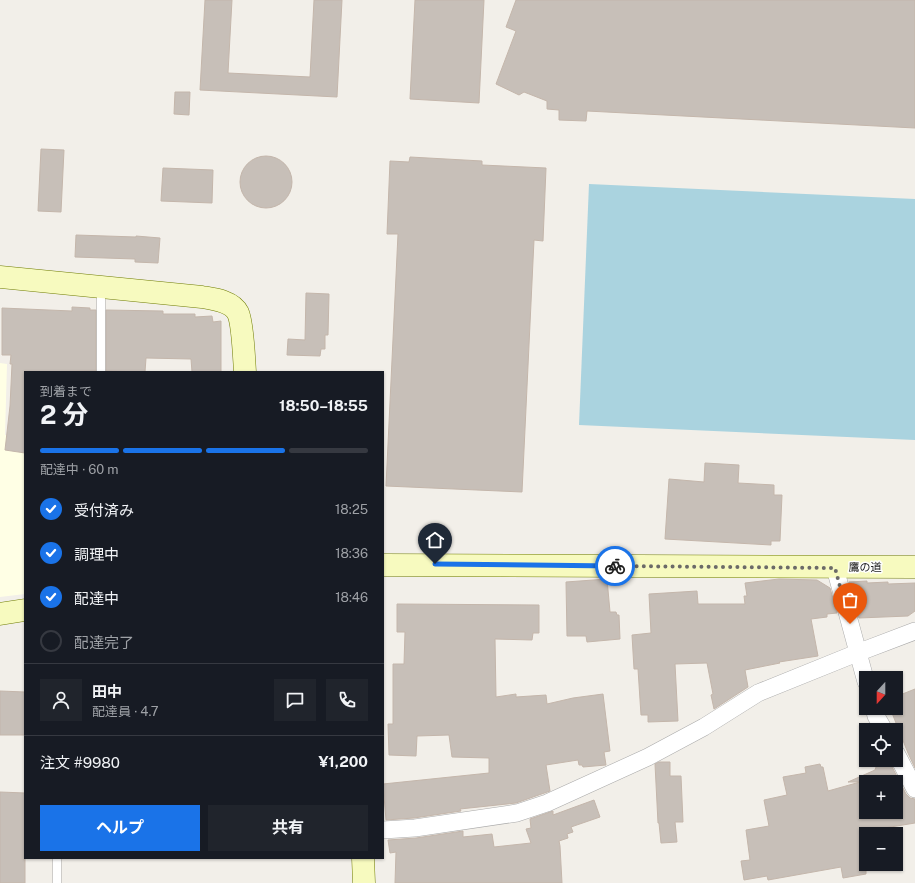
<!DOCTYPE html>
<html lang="ja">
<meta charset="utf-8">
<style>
:root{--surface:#171b24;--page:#20242c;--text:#f1f3f6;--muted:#9ea1a6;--line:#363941;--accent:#1a73e8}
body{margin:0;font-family:"Public Sans","Noto Sans JP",sans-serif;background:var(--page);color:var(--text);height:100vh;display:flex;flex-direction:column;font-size:15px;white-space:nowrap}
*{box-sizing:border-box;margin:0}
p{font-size:13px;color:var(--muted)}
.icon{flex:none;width:22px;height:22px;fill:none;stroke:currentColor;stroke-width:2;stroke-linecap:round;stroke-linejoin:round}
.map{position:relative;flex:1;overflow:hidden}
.sheet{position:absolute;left:24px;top:371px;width:360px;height:488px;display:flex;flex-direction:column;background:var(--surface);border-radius:0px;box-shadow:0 1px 3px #0004}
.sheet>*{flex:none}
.needle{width:26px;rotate:201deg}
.controls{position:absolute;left:859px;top:671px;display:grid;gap:8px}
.controls a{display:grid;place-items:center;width:44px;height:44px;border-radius:0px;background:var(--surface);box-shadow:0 1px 3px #0004;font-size:20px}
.pin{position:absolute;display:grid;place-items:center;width:34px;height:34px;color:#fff;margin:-41px -17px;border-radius:50% 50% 50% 0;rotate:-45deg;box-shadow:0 0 4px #0007}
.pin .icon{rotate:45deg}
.courier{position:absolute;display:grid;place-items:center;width:40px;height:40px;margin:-20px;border:3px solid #1a73e8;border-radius:50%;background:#fff;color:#222;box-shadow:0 1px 5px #0007}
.summary em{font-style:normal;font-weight:700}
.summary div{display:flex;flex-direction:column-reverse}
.summary{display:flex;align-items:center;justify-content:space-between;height:68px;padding:0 16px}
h1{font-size:26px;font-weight:700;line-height:30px}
.bar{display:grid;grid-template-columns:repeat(4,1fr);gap:6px 4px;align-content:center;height:48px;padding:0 16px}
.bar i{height:5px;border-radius:3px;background:var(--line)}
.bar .current{background:var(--accent)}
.bar p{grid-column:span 4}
.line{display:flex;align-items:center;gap:10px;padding:0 16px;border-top:1px solid var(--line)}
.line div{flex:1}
.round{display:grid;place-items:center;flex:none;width:42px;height:42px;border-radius:0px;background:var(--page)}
ol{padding:0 16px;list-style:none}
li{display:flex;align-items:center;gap:12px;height:44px}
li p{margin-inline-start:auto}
li .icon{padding:4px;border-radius:50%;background:var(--accent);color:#fff;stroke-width:4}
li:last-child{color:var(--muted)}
li i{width:22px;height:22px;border:2px solid var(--line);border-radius:50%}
.button{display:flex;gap:8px;margin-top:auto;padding:8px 16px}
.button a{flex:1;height:46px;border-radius:0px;background:var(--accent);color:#fff;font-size:16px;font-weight:700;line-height:46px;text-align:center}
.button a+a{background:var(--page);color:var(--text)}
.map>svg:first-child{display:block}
.education{fill:#ffffe5}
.water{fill:#aad3df}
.building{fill:#c7bfb8;stroke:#c4b6ab;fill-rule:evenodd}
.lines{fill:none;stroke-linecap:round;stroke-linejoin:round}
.lane-casing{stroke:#a9a9a9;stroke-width:9}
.street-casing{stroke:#a9a9a9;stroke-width:18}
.secondary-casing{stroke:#707d05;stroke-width:23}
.lane{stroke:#fff;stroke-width:8}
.street{stroke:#fff;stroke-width:17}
.secondary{stroke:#f7fabf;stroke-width:22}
.done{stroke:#6b6a68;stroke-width:4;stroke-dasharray:0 7.2}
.route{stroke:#1a73e8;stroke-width:5}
.labels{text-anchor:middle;stroke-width:3;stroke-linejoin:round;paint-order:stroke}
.street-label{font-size:11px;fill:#222;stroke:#fff}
</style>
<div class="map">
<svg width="915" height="883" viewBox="0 0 915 883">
<rect width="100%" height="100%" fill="#f2efe9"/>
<path class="education" d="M0,363L7,364L5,435L25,437V594L0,597Z"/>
<path class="water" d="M589,184L915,199V440L579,425Z"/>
<path class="building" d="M205,0H232L228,73L310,77L314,0H342L337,97L200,90Z
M415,0H484L479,103L410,99Z
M516,0H915V128L587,111L586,121L559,120V110L547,109V101L524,92L519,95L496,84L516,31L506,27Z
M175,92H190L189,115L174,114Z
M41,149L64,150L61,212L38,211Z
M240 182a26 26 0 1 1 52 0a26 26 0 1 1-52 0Z
M410,157L482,161V165L546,168L543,241L534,240L522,492L386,486L398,234H387L390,161L409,162Z
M163,168L213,170L212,203L161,201Z
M76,235L136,237V236L160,238L158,263L135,262V259L75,257Z
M306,293L329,294L328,335H325V349H321L320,356L287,355L288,339L305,340Z
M72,307L90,308V310H96V371L25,372V453L5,450L10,406L12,364H10L11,355H2V308L72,311Z
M106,310L163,311V314H195V317L212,316L213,322L221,321V372H192L191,359L146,358L145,372L106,371Z
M705,463L739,465L738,483L774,485V495H782L780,541H771V545L665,539L669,479L704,482Z
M607,579L610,612H616L617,615H619L620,639L587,642L586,636H567L566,582Z
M779,579L817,580L830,588L837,613L827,614V617L811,619L818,656L779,662L780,663L745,670L748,687L714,709L711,695L713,694L707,663L675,664L678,721L648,722V715H641L638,669H634L632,635L651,633L649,594L697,591L698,604H745L744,596H747L745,583Z
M867,581V583L888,582V584L915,583V611L908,616L859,618L849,582Z
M397,604L539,605V633H533L532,640L495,639L496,697L516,694V697L546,695L547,704L573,698L603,694L610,751L604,752L606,765L583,767L582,765H579L578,760L546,765L550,791L516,803L460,809L461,811L414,818L386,820L383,784L489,773V758L452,757L449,735L417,736L416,756L389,755L388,724H393V664H404L405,632H397Z
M915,689V768L908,753L892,713V708H896V699L900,695Z
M0,691L25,692V735H0Z
M889,761L906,794L910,798L915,799V823L866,831V874L843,878L841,867L768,880L767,876L744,880L741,861L750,860L746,830L769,826L764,800L787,795L783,777L806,773L805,767L820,764L821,767H823L828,791L860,782H848L875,770L876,767ZM866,782H896V812H866Z
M659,762H670V776H681L683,822H675L677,842L661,843L659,823H658L655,764Z
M0,792L25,793V883H0Z
M594,800L600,817L571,827L573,832L567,834L568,838L559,841L560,846L562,883H395L396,852L390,853L388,840L416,838L463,831V837L492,834L494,847L531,843L526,829L531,828L530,819L553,811V815Z"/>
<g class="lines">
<g class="lane-casing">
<path id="lane" d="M101,372V289
M57,858V883"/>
</g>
<g class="street-casing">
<path id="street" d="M835,568L866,682
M874,708L876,716L884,730
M896,753L915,789
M383,830L415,828L517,813L547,803L648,757L704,727L758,693L857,653L915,631"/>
</g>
<g class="secondary-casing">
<path id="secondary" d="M0,277L202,297C214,299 232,301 238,313C243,324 244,359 245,372
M383,565L915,567
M0,614L25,610
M363,858L364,883"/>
</g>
<use href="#lane" class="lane"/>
<use href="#street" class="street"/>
<use href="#secondary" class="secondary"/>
</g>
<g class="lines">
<path class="done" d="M615,566L835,568L850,624"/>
<path class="route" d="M435,564L615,566"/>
</g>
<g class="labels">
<g class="street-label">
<text x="865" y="571">鷹の道</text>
</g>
</g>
</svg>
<div class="controls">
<a><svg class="needle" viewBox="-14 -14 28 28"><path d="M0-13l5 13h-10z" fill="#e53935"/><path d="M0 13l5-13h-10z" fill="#9ea1a6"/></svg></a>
<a><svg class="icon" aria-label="locate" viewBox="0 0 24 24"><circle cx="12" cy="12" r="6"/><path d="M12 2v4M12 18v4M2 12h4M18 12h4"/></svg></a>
<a>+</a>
<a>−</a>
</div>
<div class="pin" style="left:850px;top:624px;background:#ea580c"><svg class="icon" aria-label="bag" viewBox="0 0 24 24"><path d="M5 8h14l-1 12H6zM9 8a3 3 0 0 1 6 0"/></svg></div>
<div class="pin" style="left:435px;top:564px;background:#1f2937"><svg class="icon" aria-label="home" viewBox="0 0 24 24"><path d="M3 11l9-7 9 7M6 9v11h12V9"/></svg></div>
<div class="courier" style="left:615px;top:566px"><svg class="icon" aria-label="bike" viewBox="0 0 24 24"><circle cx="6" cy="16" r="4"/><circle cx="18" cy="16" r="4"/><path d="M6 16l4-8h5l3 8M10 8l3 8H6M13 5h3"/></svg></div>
<section class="sheet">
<div class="summary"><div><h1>2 分</h1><p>到着まで</p></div><em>18:50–18:55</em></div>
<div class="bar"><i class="current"></i><i class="current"></i><i class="current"></i><i></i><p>配達中 · 60 m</p></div>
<ol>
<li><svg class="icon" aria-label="check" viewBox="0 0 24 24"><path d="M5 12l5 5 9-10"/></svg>受付済み<p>18:25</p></li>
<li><svg class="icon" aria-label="check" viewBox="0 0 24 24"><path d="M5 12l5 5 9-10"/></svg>調理中<p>18:36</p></li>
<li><svg class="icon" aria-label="check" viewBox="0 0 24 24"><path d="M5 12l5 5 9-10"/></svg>配達中<p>18:46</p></li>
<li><i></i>配達完了</li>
</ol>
<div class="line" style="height:72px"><a class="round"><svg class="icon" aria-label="person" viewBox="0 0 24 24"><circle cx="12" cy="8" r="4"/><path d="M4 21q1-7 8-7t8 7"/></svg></a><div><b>田中</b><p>配達員 · 4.7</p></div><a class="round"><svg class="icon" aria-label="chat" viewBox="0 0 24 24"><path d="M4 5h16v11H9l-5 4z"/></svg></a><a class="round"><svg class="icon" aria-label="phone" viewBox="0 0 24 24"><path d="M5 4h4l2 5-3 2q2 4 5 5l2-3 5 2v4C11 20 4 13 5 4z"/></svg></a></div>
<div class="line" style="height:52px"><div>注文 #9980</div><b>¥1,200</b></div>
<div class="button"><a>ヘルプ</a><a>共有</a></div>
</section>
</div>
